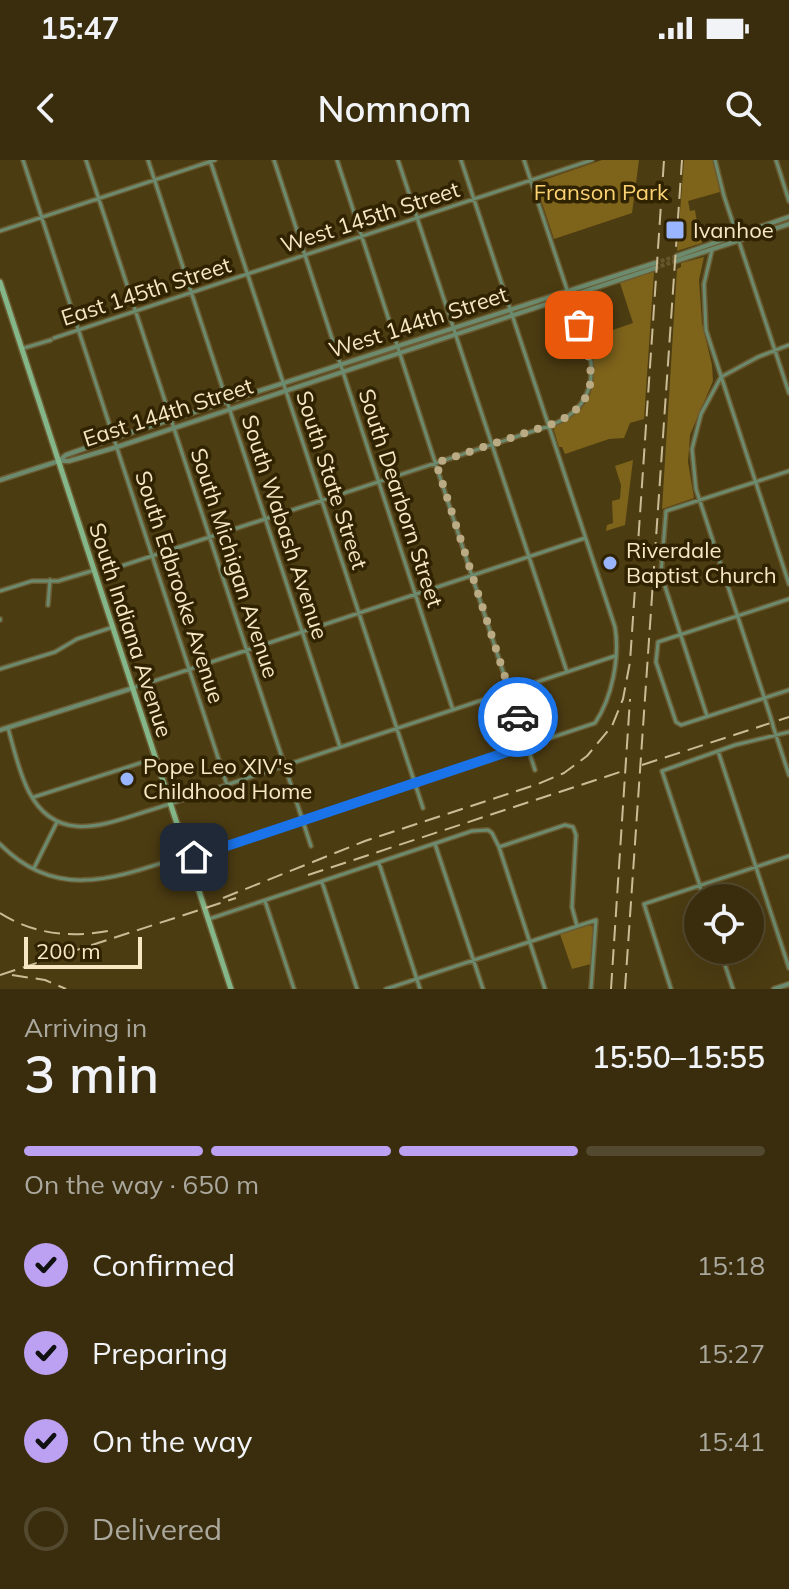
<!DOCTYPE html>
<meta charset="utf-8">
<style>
:root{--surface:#392d0e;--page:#403517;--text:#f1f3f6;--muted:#aba89e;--line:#53492e;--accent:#bca0f2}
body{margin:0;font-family:Mulish,sans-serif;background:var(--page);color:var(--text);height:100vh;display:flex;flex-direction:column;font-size:30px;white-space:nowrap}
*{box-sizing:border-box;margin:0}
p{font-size:26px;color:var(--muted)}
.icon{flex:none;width:44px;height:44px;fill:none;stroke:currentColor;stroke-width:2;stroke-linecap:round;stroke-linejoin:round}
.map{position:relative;height:829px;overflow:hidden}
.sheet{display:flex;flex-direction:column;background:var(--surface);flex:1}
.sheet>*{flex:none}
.buttons{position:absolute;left:684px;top:724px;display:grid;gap:16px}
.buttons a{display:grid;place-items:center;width:80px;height:80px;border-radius:50%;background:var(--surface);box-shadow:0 8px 32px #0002,0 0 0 2px var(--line);font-size:40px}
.scale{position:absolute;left:24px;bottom:20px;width:118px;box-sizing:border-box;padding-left:8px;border:4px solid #f7e7c2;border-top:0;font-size:22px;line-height:28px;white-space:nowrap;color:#f7e7c2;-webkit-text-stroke:6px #302302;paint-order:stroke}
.pin{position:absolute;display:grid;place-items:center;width:68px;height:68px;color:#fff;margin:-34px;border-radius:16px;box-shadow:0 4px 12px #0006}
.courier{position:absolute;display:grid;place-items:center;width:80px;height:80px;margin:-40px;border:6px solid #1a73e8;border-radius:50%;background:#fff;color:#222;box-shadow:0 2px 10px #0007}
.overview em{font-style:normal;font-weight:600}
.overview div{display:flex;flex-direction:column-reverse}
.overview{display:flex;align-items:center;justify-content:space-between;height:136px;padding:0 24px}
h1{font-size:52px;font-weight:600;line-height:60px}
.bar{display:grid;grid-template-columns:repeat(4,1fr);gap:12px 8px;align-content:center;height:96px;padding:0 24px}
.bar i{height:10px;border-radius:6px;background:var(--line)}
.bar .on{background:var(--accent)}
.bar p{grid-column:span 4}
ol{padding:0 24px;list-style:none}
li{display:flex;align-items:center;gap:24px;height:88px}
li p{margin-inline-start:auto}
li .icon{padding:8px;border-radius:50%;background:var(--accent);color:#111;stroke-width:4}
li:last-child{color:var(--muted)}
li i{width:44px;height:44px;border:4px solid var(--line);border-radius:50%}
.status{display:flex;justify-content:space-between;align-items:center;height:56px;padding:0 40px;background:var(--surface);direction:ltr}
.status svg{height:22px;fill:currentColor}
header{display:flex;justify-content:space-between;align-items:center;height:104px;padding:0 24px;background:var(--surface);font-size:36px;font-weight:600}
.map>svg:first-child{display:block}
.green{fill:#7e631b}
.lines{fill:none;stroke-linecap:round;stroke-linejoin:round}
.tertiary-tunnel{stroke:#66562c;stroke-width:4;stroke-dasharray:4 2;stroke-linecap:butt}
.minor-casing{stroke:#6b5b32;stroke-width:6}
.tertiary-casing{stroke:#6b5b32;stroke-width:7}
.secondary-casing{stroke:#6b5b32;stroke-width:8}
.minor{stroke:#6c8b6e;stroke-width:3}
.tertiary{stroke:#6c8b6e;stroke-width:4}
.secondary{stroke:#83b688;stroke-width:5}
.rail{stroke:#ccbc96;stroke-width:2;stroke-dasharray:16 8;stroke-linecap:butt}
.minor-bridge-casing{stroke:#6b5b32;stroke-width:6;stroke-linecap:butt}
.minor-bridge{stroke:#6c8b6e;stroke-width:3}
.done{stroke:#bbab84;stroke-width:8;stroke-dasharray:0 14.4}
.route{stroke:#1a73e8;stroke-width:10}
.poi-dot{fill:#98b5fd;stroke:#302302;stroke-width:3}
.labels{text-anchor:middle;stroke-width:7;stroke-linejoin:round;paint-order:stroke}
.park-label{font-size:22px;fill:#fcd372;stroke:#302302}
.street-label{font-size:22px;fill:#f7e7c2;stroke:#302302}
.poi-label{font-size:22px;fill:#f7e7c2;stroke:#302302;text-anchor:start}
</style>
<div class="status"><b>15:47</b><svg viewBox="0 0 49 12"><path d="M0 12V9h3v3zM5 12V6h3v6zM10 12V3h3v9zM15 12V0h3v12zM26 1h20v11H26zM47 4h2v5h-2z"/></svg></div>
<header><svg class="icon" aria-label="back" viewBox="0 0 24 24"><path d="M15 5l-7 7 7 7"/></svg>Nomnom<svg class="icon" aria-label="search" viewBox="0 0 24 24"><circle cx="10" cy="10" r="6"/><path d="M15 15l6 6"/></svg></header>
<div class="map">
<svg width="789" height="829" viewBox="0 0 789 829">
<rect width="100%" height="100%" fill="#4c3c12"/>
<path class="green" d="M602,0H639L632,53L554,79L536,25L538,22Z
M684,0H713L720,32L688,41L690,51L695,50C696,63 702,70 702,83L677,91Z
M704,97L699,120L702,163L712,205L713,221L690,275L688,302L694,338L662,349L677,109L681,107V103Z
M654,111L644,259L630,263L624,278L609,279L565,294L562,287H559L553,267C596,249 600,221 587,179L633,163L620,123Z
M633,300L625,365L606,371L607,365L613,363L612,341L620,339L621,325L615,306Z
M590,765L593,767L591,804L572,809L560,774Z"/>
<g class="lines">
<path class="tertiary-tunnel" d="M655,103L677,96
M655,108L676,101"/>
<g class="minor-casing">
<path id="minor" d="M23,0L227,625
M86,0L311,686
M148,0L340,587
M210,0L423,648
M274,0L453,550
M337,0L535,610
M398,0L567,512
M715,0L724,36L789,233
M776,0L789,41
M0,71L215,0
M712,90L704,124L706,170L789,424
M54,178L592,0
M24,188L51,180
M103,412L549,266C579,255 594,234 591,202L524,0
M0,431L32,421H58L95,410
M789,439L658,482L656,502L676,562L681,565L789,530
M48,445L50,420
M0,459V460
M0,509L55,492L77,479L113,467
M133,528L585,378
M768,549L696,329L692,289L701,254L721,217L758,197L789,185
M707,556L661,414L666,351L789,311
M773,566L789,615
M8,568C14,589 19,613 29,632C54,680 96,668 138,654C157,648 177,642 197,635
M718,591L789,808
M199,634L615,496
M34,637L156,598
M0,684C58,743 118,717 186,695
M435,684L483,829
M499,687L565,665L573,667L576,675L572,747L577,766
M189,699L595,563C612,538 620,498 615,467L461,0
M379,703L420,829
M34,708L57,662
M322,722L357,829
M704,738L662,611L735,585L789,572
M265,741L294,829
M209,759L472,671L488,670L492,673L499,687L545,829
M720,790L733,829
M386,829L596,760L591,829
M671,829L644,744L789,696"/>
</g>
<g class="tertiary-casing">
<path id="tertiary" d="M677,96L789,57
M676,101L789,64
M62,301H69L117,287L655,108
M0,320L59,301L66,295L114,278L655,103
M0,570L133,528
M774,829L789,824"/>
</g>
<g class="secondary-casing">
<path id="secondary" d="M0,122L231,829"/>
</g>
<use href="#minor" class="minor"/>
<use href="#tertiary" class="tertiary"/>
<use href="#secondary" class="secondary"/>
<path class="rail" d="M642,605L789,557
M308,715L623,611
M223,738L365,681L538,624L564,613L587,596L612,566L623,539L630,502L664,0
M0,753C33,774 69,778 108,771
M0,815L236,738
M12,815L45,820L66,829
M611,829L630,539
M625,829L682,0"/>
<g class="minor-bridge-casing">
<path id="minor-bridge" d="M768,549L773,565"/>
</g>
<use href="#minor-bridge" class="minor-bridge"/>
</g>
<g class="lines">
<path class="done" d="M518,557L436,303L558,262C604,237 592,207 579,165"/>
<path class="route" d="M194,697L528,585L518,557"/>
</g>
<g class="poi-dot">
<rect x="665" y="60" width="20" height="20" rx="4"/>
<circle cx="610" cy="403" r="8"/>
<circle cx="127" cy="619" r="8"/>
</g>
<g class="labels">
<g class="park-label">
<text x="601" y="40">Franson Park</text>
</g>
<g class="street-label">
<text transform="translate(370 57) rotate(-18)" y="8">West 145th Street</text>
<text transform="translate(146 131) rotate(-18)" y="8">East 145th Street</text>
<text transform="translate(418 162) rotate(-18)" y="8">West 144th Street</text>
<text transform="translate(168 252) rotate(-18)" y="8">East 144th Street</text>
<text transform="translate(332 320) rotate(72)" y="8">South State Street</text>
<text transform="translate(401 338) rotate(72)" y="8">South Dearborn Street</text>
<text transform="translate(285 367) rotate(72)" y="8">South Wabash Avenue</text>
<text transform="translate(235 403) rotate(72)" y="8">South Michigan Avenue</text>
<text transform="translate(180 427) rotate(72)" y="8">South Edbrooke Avenue</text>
<text transform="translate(131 470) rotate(72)" y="8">South Indiana Avenue</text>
</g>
<g class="poi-label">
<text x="693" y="78">Ivanhoe</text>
<text x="626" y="398">Riverdale<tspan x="626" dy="25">Baptist Church</tspan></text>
<text x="143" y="614">Pope Leo XIV's<tspan x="143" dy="25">Childhood Home</tspan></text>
</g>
</g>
</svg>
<div class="buttons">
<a><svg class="icon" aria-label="locate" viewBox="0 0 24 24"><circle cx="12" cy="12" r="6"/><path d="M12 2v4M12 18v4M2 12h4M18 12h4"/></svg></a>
</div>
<div class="scale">200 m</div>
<div class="pin" style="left:579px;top:165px;background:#ea580c"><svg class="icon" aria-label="bag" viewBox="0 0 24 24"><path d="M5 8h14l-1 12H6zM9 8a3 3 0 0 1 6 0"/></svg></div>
<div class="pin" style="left:194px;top:697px;background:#1f2937"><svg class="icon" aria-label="home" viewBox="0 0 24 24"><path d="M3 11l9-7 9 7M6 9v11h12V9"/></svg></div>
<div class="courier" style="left:518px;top:557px"><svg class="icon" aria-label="car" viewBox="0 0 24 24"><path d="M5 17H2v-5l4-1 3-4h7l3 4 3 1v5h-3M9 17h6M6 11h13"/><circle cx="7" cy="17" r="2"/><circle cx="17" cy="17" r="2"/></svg></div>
</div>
<section class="sheet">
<div class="overview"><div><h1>3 min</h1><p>Arriving in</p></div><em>15:50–15:55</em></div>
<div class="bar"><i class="on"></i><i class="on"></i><i class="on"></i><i></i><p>On the way · 650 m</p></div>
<ol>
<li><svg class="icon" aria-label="check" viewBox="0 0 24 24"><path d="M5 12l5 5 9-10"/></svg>Confirmed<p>15:18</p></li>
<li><svg class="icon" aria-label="check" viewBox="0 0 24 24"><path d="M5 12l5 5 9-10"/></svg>Preparing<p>15:27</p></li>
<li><svg class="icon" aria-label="check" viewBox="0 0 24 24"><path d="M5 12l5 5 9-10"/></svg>On the way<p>15:41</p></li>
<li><i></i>Delivered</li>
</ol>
</section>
